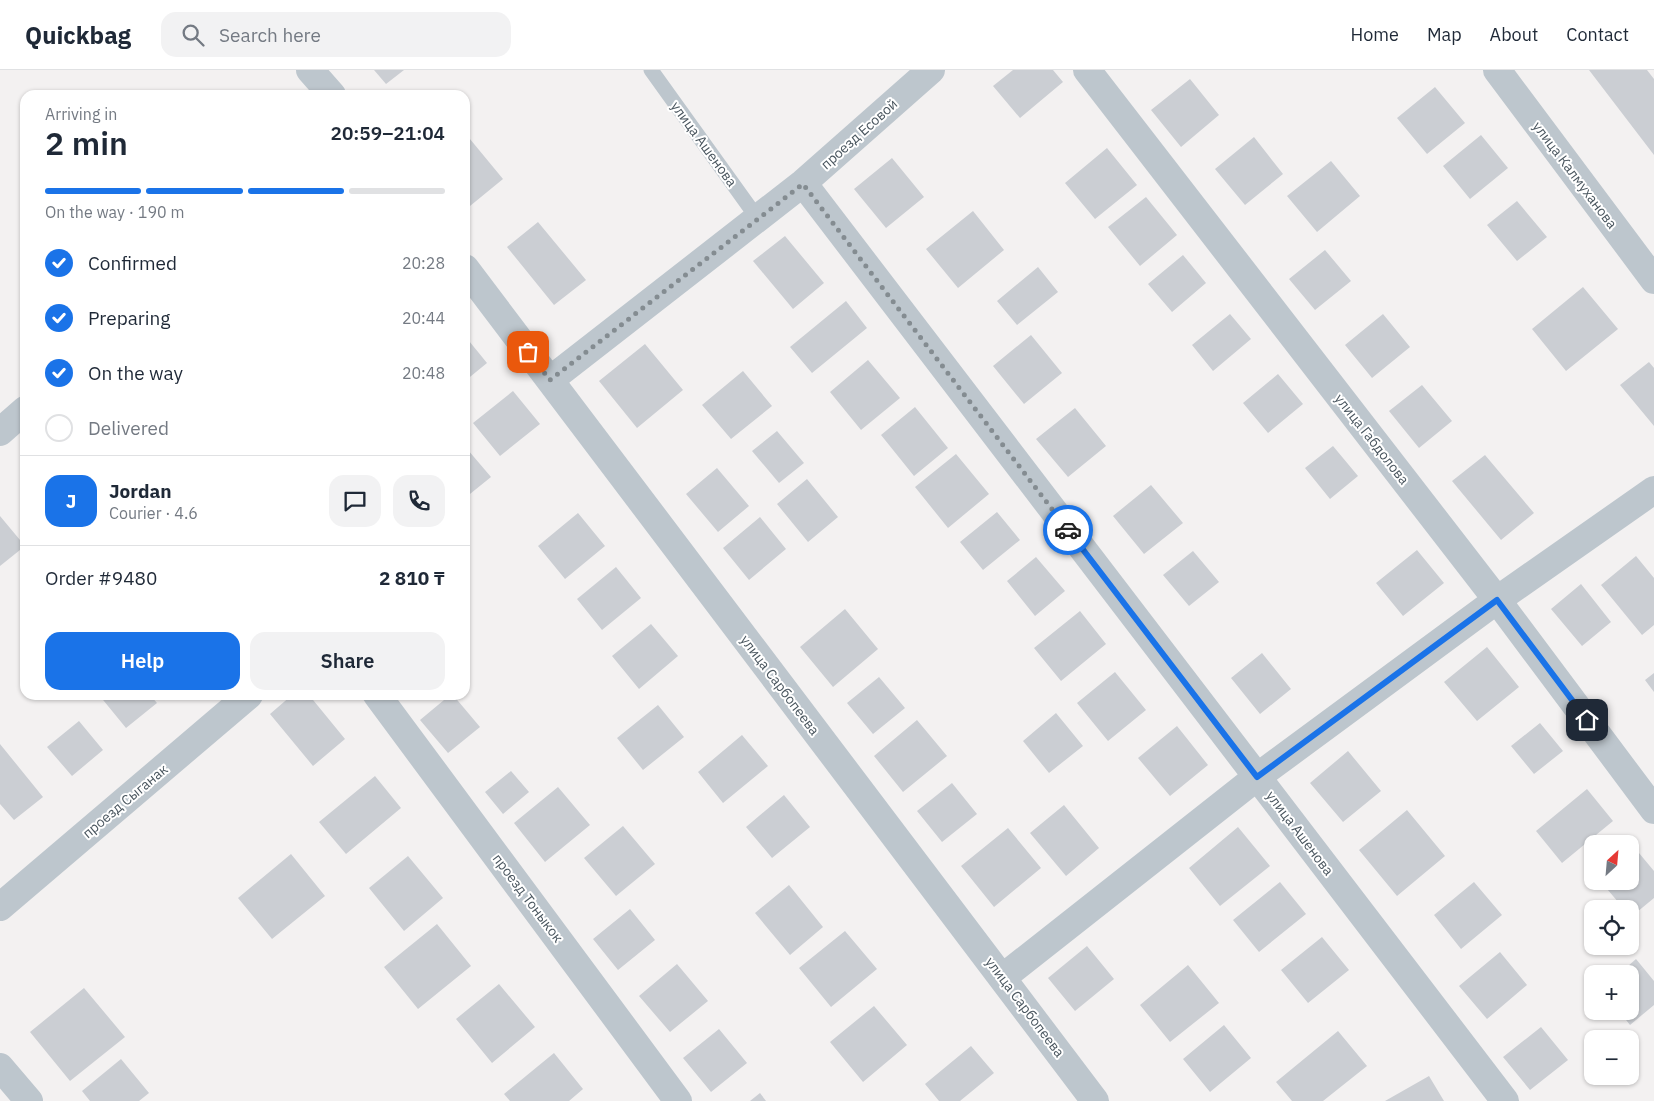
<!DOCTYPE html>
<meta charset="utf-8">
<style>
:root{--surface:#fff;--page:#f2f2f3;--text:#1f2937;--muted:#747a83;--line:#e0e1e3;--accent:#1a73e8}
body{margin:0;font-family:"IBM Plex Sans",sans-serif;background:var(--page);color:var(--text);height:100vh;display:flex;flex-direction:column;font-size:19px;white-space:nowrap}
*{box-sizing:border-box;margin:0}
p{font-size:16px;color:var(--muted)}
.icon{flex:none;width:28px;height:28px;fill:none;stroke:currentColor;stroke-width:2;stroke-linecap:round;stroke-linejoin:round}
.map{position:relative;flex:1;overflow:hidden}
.drawer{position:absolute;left:20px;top:20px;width:450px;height:610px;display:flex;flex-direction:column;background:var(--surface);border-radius:15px;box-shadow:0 1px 4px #0004}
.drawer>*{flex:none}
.needle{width:32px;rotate:26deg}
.buttons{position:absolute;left:1584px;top:765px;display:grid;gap:10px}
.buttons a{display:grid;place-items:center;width:55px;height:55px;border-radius:10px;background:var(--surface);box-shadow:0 1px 4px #0004;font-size:25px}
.pin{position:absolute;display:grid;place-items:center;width:42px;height:42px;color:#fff;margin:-21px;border-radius:10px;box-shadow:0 2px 8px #0006}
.courier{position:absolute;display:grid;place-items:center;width:50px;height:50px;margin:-25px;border:4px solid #1a73e8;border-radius:50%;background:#fff;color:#222;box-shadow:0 1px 6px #0007}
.headline em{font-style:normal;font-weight:600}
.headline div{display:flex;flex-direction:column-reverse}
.headline{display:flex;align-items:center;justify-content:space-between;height:85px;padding:0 25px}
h1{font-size:32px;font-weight:600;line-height:38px}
.bar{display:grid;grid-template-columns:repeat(4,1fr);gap:8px 5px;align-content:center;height:60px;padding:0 25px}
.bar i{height:6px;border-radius:4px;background:var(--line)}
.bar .selected{background:var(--accent)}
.bar p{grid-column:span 4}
.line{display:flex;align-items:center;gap:12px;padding:0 25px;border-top:1px solid var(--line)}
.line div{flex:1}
.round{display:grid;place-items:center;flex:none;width:52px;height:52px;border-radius:15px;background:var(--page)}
ol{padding:0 25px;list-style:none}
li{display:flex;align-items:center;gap:15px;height:55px}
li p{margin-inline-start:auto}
li .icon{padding:5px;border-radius:50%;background:var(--accent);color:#fff;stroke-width:4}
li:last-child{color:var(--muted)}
li i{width:28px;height:28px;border:2px solid var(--line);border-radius:50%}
.cta{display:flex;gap:10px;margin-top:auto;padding:10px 25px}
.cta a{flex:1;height:58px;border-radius:15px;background:var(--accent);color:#fff;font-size:20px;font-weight:600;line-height:58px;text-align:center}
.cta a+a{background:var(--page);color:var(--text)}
header{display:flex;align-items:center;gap:30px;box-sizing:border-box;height:70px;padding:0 25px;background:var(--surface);border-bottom:1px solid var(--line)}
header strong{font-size:24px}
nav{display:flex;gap:28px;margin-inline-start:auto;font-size:18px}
.search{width:350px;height:45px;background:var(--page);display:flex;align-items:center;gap:12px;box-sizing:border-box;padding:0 18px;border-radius:15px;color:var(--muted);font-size:19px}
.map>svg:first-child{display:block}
.building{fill:#cbced3}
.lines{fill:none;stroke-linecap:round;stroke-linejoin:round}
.service{stroke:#bdc6cd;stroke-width:15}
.minor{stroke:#bdc6cd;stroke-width:28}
.done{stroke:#848c91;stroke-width:5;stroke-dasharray:0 9}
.route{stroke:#1a73e8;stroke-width:6}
.labels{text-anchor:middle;stroke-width:4;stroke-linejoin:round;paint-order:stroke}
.street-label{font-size:14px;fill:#49555e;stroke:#fff}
</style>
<header>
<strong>Quickbag</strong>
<div class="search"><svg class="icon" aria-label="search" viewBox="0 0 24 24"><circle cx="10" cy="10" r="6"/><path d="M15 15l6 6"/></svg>Search here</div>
<nav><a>Home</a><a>Map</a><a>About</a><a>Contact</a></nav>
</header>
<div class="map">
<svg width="1654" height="1031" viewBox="0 0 1654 1031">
<rect width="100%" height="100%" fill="#f3f1f1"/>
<path class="building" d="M374,0H404L386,14Z
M1013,0H1053L1063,12L1020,48L993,16Z
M1589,0H1647L1654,9V85Z
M1190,9L1219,45L1181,77L1151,40Z
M1435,17L1465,53L1427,84L1397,48Z
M465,63L503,109L470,136L465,129Z
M1481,65L1508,98L1470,129L1443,96Z
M1254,67L1283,104L1245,135L1215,99Z
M1107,78L1137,115L1095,149L1065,113Z
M892,88L924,127L886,158L854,119Z
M1331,91L1360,126L1317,162L1287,126Z
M1146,127L1177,165L1140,196L1108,157Z
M1517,131L1547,167L1517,191L1487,155Z
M973,141L1004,180L958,218L926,179Z
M538,152L586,210L554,235L507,177Z
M785,166L824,213L793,239L753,191Z
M1325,180L1351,211L1315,240L1289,209Z
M1183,185L1206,213L1172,242L1148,214Z
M1038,197L1058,222L1017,255L997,231Z
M1583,217L1618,259L1566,301L1532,259Z
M846,231L867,258L812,303L790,277Z
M1230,244L1251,269L1213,301L1192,275Z
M1383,244L1410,277L1372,308L1345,275Z
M1031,265L1062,303L1024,334L993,296Z
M465,266L487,293L465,311Z
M645,274L683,320L637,358L599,311Z
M868,290L900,328L861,360L830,322Z
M1649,292L1654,298V356L1620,315Z
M743,301L772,336L731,369L702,335Z
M1278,304L1303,334L1268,363L1243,333Z
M1422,315L1452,351L1419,378L1389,341Z
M513,321L540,354L500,386L473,353Z
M915,337L948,378L914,406L881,365Z
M1075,338L1106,376L1068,407L1036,369Z
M777,361L804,393L779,413L752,381Z
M1333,376L1358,406L1330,429L1305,398Z
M468,380L491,407L465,428V383Z
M956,384L989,424L948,458L915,417Z
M1485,385L1534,443L1501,470L1452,411Z
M717,398L749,436L718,462L686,424Z
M807,409L838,447L808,472L777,434Z
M1151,415L1183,453L1144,484L1113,446Z
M997,442L1020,470L983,500L960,472Z
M578,443L605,476L565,509L538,476Z
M0,446L25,476L0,496Z
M760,447L786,479L749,510L723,478Z
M1417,480L1444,513L1403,546L1376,513Z
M1193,481L1219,512L1189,536L1163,505Z
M1636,486L1654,508V555L1642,565L1601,515Z
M1036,487L1065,521L1035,546L1007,511Z
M616,497L641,528L602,560L577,529Z
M1581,514L1611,552L1582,576L1551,539Z
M845,539L878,579L833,617L800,577Z
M1080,541L1106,574L1061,611L1034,578Z
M651,554L678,586L639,619L612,586Z
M1487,577L1519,617L1477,651L1444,612Z
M1262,583L1291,619L1260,644L1231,608Z
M1115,602L1146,640L1108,671L1077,633Z
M1654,603V622L1645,610Z
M879,607L905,638L873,664L847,633Z
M99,625H150L157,633L126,658Z
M292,625H309L345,669L313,696L270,644Z
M450,625H453L480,657L448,683L420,650Z
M658,635L684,667L643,700L617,668Z
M1056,643L1083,676L1049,703L1023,671Z
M917,650L947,686L903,722L874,686Z
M79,651L103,680L72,706L47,677Z
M1540,653L1563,681L1534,704L1511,676Z
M1177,656L1208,695L1170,726L1138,688Z
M742,665L768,696L723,733L698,702Z
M0,674L43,727L14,750L0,734Z
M1348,681L1381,721L1343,752L1310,713Z
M511,701L529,722L503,744L485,722Z
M375,706L401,738L346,784L319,752Z
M952,713L977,744L942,772L917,741Z
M558,717L590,755L545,792L514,753Z
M1587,719L1613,751L1562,793L1536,761Z
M784,725L810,757L772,788L746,757Z
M1064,735L1099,778L1066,806L1030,763Z
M1407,740L1445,786L1397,826L1359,780Z
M623,756L655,794L616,826L584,788Z
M1238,757L1270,796L1220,836L1189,798Z
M1008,758L1041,798L994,837L961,796Z
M1639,783L1654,801V828L1631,847L1630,839H1624L1602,813L1630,811V790Z
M291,784L325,826L272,869L238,828Z
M408,786L443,828L404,861L369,818Z
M1280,812L1306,844L1259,882L1233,850Z
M1474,812L1502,845L1461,879L1434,845Z
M789,815L823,857L790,885L755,843Z
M630,839L655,870L618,900L593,869Z
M437,854L471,896L418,939L384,897Z
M845,861L877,899L831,937L799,898Z
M1322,867L1349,900L1308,933L1281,900Z
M1087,876L1114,909L1075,941L1048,908Z
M1500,882L1527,915L1487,949L1459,916Z
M1636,889L1654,911V935L1630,955L1619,941H1630V904H1619Z
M677,894L708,931L670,962L639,926Z
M1188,895L1219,933L1170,972L1140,935Z
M499,914L535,957L492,993L456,949Z
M84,918L125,967L70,1011L30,962Z
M874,936L907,975L863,1012L830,972Z
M1224,955L1251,988L1210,1022L1183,989Z
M1541,957L1568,990L1530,1020L1503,987Z
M719,959L747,993L711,1022L683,988Z
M1338,961L1367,996L1323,1031H1292L1276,1012Z
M971,976L994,1003L960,1031H939L925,1014Z
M554,983L583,1019L569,1031H510L504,1024Z
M121,989L149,1023L139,1031H90L82,1021Z
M1429,1006L1444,1031H1385Z
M760,1023L766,1031H750Z"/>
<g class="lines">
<path class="service" d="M651,0L758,149"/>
<path class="minor" d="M310,0L332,25
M1087,0L1497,530L1654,740
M1497,0L1654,210
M803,113L1505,1031
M465,198L1095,1031
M550,310L803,113L931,0
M0,362L25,340
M377,625L678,1031
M0,837L249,625
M1002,908L1257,707L1497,530L1654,420
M0,997L29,1031"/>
</g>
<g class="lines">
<path class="done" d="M528,282L550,310L803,114L1068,460"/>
<path class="route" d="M1068,460L1257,707L1497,530L1587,650"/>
</g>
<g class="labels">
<g class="street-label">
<text transform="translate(859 64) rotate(-42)" y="5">проезд Есовой</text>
<text transform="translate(704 74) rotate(54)" y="5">улица Ашенова</text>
<text transform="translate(1575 105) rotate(53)" y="5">улица Калмуханова</text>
<text transform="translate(1372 369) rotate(52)" y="5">улица Габдолова</text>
<text transform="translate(780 615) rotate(53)" y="5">улица Сарбопеева</text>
<text transform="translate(125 731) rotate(-40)" y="5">проезд Сыганак</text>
<text transform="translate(1300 763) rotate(53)" y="5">улица Ашенова</text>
<text transform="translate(528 828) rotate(53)" y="5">проезд Тоныкок</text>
<text transform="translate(1025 937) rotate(53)" y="5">улица Сарбопеева</text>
</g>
</g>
</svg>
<div class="buttons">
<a><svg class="needle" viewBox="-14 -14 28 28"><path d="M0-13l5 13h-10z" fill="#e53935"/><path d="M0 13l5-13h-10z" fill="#747a83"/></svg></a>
<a><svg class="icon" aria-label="locate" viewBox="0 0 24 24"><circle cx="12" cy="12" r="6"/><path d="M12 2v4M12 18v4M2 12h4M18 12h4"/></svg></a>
<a>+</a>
<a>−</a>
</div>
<div class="pin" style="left:528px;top:282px;background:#ea580c"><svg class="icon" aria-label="bag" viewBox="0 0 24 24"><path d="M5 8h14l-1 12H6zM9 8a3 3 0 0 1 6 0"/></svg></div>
<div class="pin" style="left:1587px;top:650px;background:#1f2937"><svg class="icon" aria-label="home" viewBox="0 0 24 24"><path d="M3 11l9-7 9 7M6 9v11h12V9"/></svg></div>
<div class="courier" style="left:1068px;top:460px"><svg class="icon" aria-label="car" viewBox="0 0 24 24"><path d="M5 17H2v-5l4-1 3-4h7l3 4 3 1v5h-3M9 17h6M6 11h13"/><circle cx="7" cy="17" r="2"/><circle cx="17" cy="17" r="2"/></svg></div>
<section class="drawer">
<div class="headline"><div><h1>2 min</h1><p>Arriving in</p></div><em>20:59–21:04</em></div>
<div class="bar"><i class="selected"></i><i class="selected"></i><i class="selected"></i><i></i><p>On the way · 190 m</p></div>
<ol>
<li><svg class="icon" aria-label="check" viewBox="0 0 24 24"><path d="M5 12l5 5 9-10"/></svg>Confirmed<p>20:28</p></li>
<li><svg class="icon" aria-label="check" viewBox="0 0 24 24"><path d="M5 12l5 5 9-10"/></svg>Preparing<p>20:44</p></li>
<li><svg class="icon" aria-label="check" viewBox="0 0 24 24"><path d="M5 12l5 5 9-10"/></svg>On the way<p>20:48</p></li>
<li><i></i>Delivered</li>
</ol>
<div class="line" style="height:90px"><b class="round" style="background:var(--accent);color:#fff">J</b><div><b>Jordan</b><p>Courier · 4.6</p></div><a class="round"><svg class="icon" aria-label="chat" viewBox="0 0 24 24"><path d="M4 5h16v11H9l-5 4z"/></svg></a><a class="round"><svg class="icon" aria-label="phone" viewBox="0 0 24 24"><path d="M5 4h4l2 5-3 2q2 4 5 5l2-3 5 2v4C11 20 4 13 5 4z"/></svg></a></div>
<div class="line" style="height:65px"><div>Order #9480</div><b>2 810 ₸</b></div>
<div class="cta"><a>Help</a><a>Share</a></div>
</section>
</div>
